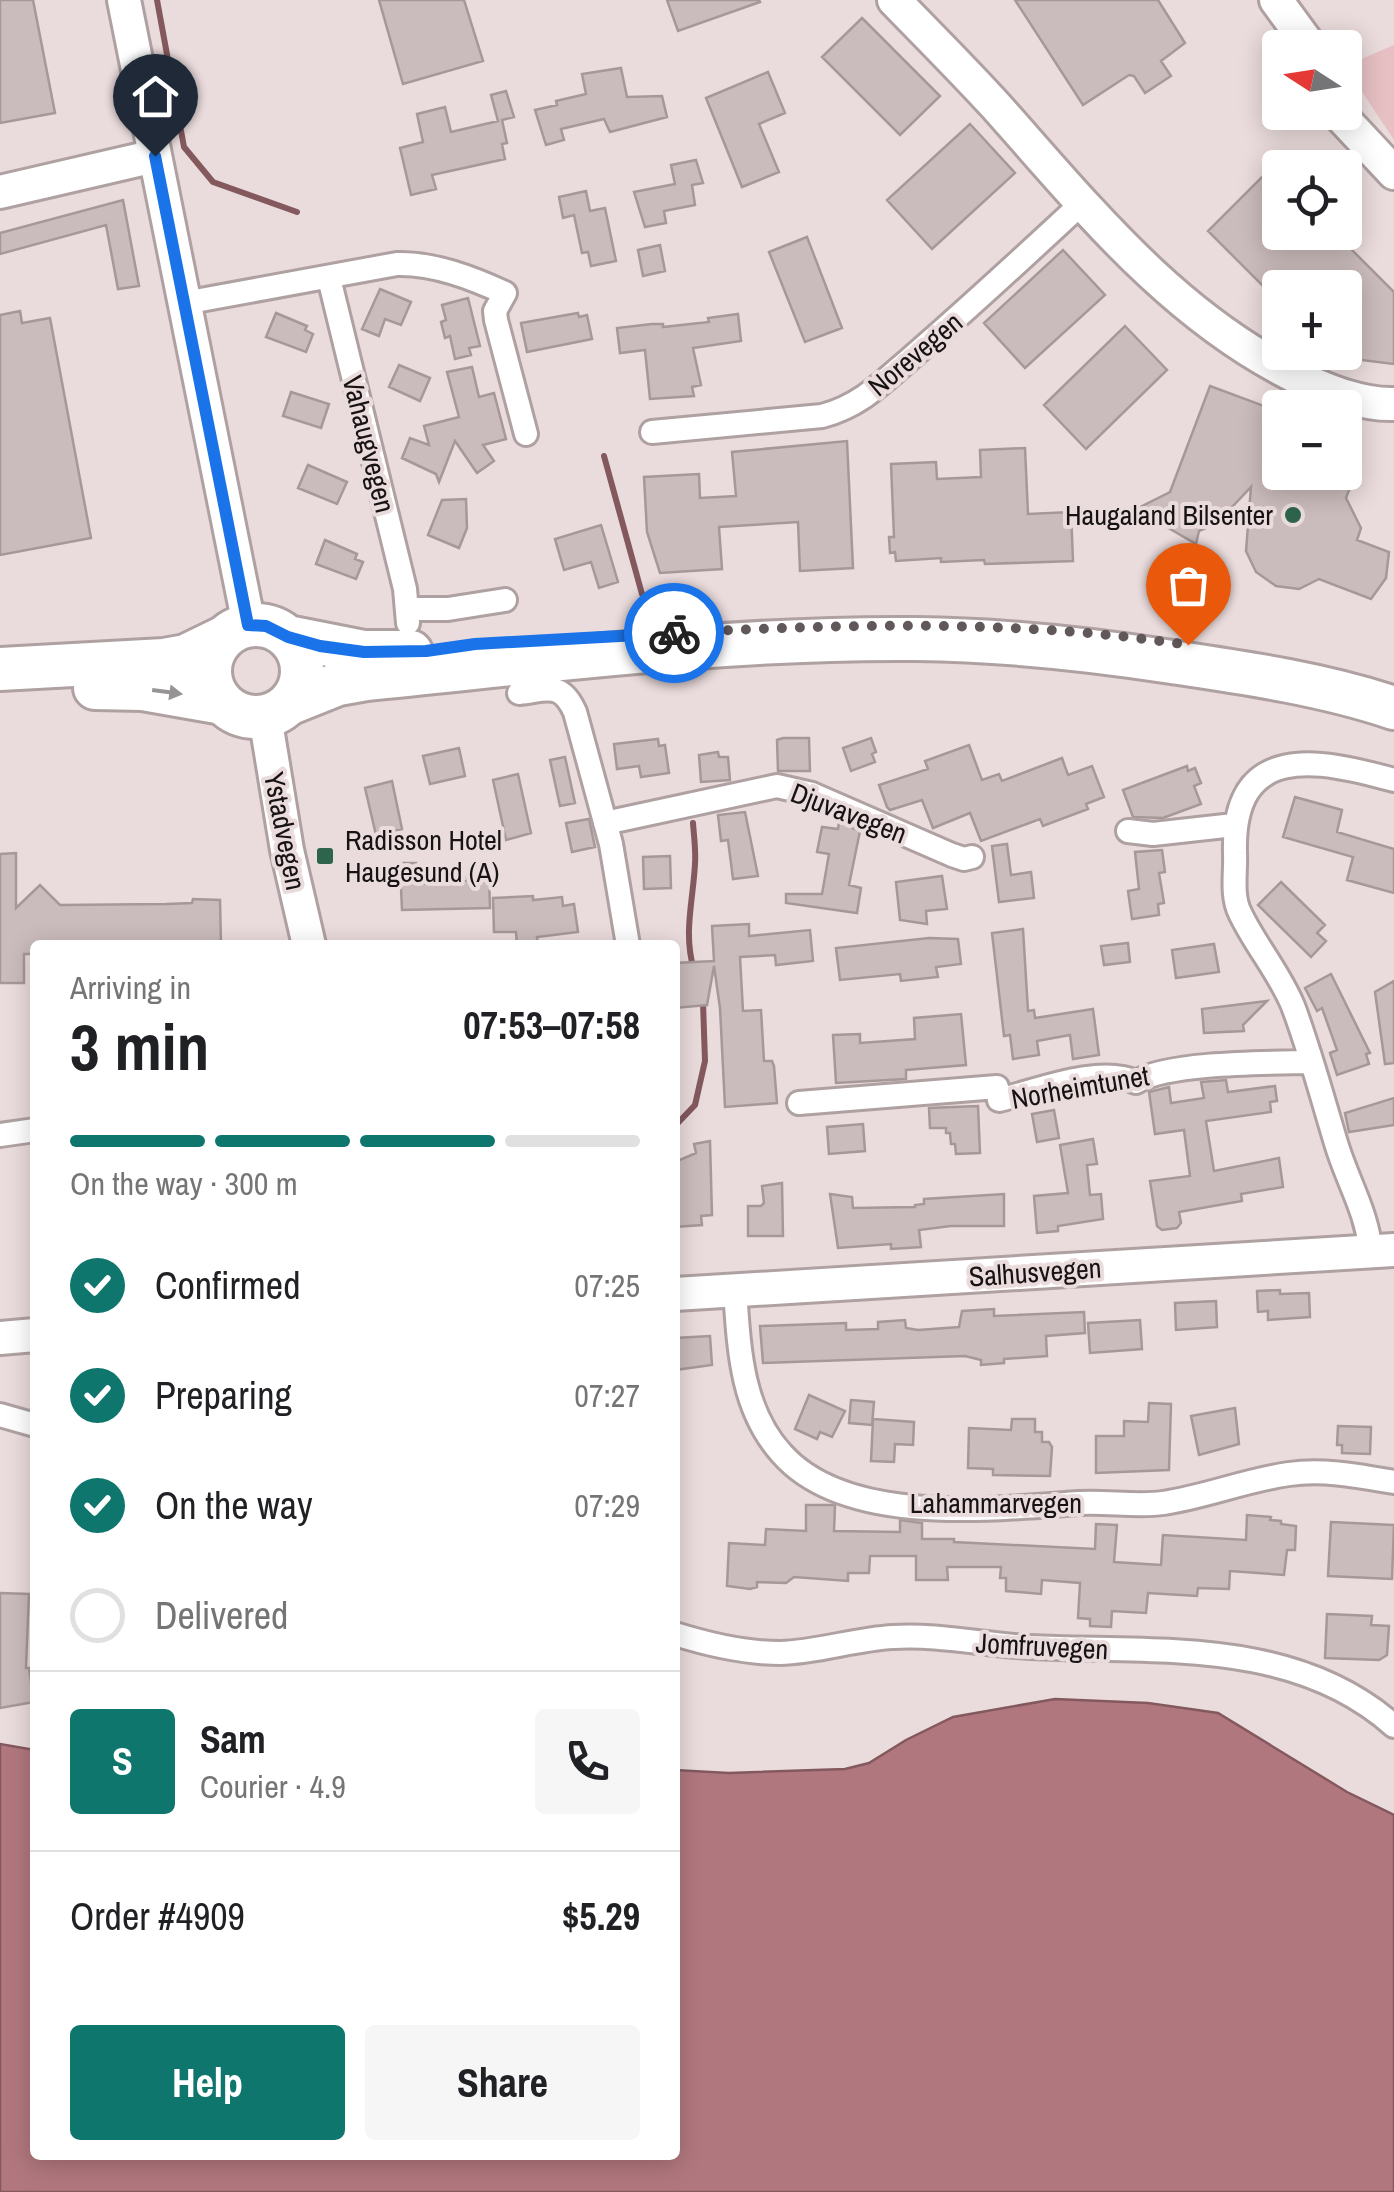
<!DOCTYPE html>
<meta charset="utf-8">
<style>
:root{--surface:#fff;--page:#f6f6f6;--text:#202124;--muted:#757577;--line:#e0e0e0;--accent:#0f766e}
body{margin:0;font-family:"Archivo Narrow",sans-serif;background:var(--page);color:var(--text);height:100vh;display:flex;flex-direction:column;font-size:38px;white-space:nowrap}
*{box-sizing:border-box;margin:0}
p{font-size:32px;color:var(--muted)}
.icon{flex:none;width:55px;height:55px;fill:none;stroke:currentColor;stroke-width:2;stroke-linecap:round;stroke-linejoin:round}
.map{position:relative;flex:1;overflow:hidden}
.details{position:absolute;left:30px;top:940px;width:650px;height:1220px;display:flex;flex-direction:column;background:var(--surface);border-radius:10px;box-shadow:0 5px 25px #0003}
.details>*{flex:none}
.needle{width:65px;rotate:282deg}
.tools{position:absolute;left:1262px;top:30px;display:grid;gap:20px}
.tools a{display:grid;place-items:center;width:100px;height:100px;border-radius:10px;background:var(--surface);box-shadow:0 5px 25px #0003;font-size:50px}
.pin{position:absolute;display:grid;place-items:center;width:85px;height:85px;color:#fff;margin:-102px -42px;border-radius:50% 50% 50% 0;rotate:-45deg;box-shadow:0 0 10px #0007}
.pin .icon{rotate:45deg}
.courier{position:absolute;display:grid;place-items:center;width:100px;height:100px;margin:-50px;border:8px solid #1a73e8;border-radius:50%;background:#fff;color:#222;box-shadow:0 2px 12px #0007}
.summary em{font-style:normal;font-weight:700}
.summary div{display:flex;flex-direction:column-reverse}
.summary{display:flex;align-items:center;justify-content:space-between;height:170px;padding:0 40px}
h1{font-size:65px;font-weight:700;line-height:75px}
.bar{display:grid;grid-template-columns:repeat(4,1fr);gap:15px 10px;align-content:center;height:120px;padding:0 40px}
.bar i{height:12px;border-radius:8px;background:var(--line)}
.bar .current{background:var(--accent)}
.bar p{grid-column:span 4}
.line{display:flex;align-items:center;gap:25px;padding:0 40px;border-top:2px solid var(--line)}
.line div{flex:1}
.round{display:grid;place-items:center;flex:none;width:105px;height:105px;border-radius:10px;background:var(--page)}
ol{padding:0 40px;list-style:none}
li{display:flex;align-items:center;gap:30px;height:110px}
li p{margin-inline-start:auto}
li .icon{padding:10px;border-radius:50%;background:var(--accent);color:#fff;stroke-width:4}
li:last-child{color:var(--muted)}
li i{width:55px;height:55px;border:5px solid var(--line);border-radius:50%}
.primary-button{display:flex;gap:20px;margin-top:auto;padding:20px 40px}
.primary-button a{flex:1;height:115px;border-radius:10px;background:var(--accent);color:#fff;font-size:40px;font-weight:700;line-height:115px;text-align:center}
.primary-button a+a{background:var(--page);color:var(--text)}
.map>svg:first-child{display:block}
.green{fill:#e6c0c3}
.water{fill:#b1777e;stroke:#83595e;stroke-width:2.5}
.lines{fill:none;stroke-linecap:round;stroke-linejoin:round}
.stream{stroke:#83595e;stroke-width:6}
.building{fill:#cabbbc;stroke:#a69899;stroke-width:2.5}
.street-casing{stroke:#afa1a2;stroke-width:28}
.secondary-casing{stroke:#afa1a2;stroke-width:38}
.highway-casing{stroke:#afa1a2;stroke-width:48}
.street{stroke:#fff;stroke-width:22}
.secondary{stroke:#fff;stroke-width:32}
.highway{stroke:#fff;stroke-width:42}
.oneway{fill:#979495}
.done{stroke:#615859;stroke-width:10;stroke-dasharray:0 18}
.route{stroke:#1a73e8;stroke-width:12}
.poi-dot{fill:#2d644b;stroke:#eadbdc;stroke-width:4}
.labels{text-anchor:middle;stroke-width:8;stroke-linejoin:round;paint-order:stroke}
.street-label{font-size:28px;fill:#171213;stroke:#eadbdc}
.poi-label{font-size:28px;fill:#171213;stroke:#eadbdc;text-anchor:end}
</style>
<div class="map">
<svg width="1394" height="2192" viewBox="0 0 1394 2192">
<rect width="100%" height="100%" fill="#eadbdc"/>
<path class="green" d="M1394,45V140L1345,66Z"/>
<path class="water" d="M1055,1699L1148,1703L1218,1713L1347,1792L1394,1815V2192H0V1744L35,1750V2155H675V1770L729,1773L845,1769L869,1763L906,1740L953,1717Z"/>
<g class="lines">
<path class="stream" d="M157,0L184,147L213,182L297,212
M604,456L642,594
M693,823C694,837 696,851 695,864C693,902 683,933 694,970
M675,1126L695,1105L705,1061L703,1002"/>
</g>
<path class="building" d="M0,0H33L55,113L0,123Z
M379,0H464L483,61L403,84Z
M667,0H759L760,2L678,31Z
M1015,0H1158L1185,43L1161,61L1171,76L1145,93L1134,76L1129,75L1083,105Z
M862,18L940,96L900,135L822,57Z
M621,68L627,97L662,96L667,117L610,132L604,119L561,129L564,140L546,145L535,110L557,105L556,101L586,94L582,74Z
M768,72L785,113L759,124L779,172L742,187L706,98Z
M506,91L514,117L502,120L507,143L502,144L505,159L432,175L436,189L411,195L400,148L423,142L417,114L445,107L451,132L498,121L491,95Z
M970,124L1015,173L932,249L887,200Z
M696,160L703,183L692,185L695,205L664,211L666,223L645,227L634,192L675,184L671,165Z
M1271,168L1280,178V232H1334L1394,292V364L1345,358V288H1280V303L1208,231Z
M586,191L590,211L605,208L616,261L591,266L588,252L582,253L574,215L563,218L559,197Z
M123,200L139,286L118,289L106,225L0,254V233Z
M807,237L842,328L805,342L769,252Z
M660,245L665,271L643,276L638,250Z
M1063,250L1105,295L1025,368L984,323Z
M380,289L411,302L401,325L385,319L379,336L362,329Z
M468,298L480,346L469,348L471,355L455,359L450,336L445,338L441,322L446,320L442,305Z
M20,311L22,323L50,318L91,538L0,555V315Z
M276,313L307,326L305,330L313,334L306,352L266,337Z
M578,313L579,317L587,315L592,339L527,352L521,323Z
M738,314L741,341L693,348L701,385L692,387L694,396L650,399L645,350L620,353L617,328L652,324H663V327L709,322L708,318Z
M1125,326L1167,370L1086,449L1044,405Z
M399,365L430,378L420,401L389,387Z
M472,367L479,397L494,393L506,439L483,445L494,461L477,473L455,441L439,482L436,474L402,458L410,438L429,445L424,426L459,417L447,372Z
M1210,386L1280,412V472H1356L1346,498L1361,528L1357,540L1389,552L1386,578L1371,599L1319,579L1299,589L1276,586L1256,572L1246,551L1251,487L1217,523L1199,531L1196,544L1136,509L1170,492Z
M291,392L329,404L321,428L283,416Z
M847,441L853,568L800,571L798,522L719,527L722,569L660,573L647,532L644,477L699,474L700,498L736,496L732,452Z
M1025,448L1028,514L1071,512L1073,561L985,564L984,560L941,562V558L896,561L895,552L890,553L889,537H894L891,464L936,462L937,479L981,477L980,450Z
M308,465L347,482L337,504L298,488Z
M466,499L467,528L459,548L428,535L442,500Z
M601,525L618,582L599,588L591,562L564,570L555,539Z
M325,540L357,554L355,559L363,562L356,579L316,564Z
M783,738H809L810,771H778L777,740Z
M871,738L876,752L872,754L875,762L851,771L843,748Z
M658,739L659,746L665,745L669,773L641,777L639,766L617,769L614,744Z
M969,745L982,780L999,774L1002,781L1062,758L1068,775L1092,766L1104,797L1086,804L1088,809L1043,826L1040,819L981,841L970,813L933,828L922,800L890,810L887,807L879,785L928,769L925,761Z
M459,748L465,776L430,784L423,756Z
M718,752L719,757H728L730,780L701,782L699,755Z
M565,757L575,803L560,806L550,760Z
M1187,766L1188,771L1195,768L1201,783L1194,786L1201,804L1163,818L1133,817L1123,790Z
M518,774L531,833L506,840L493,780Z
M392,781L402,829L376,835L365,788Z
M1295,797L1342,810L1337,832L1394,849V893L1347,880L1353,857L1283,837Z
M745,812L758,876L733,879L728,840L721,841L718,815Z
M589,819L595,847L572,852L566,823Z
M839,822L860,831L849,885L861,888L857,913L786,903V894H822L829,854L817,852L822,827L838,829Z
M1007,844L1011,875L1031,872L1034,898L999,902L992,846Z
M1162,850L1165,872L1159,873L1164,903L1158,904L1159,915L1132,919L1128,891L1139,889L1135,852Z
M16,853V908L40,885L60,905L166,904L192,903L193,899L220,900L221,945H35V954H24V983H0V854Z
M670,856L671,888L644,889L643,857Z
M396,863H416L417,884L458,883L467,880V877H489L490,908L402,910L401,888H396Z
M942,876L947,909L926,911L927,924L900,920L896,882Z
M1281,882L1325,925L1317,933L1326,941L1311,957L1258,905Z
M533,896V900L562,897L563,906L574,904L578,932L537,937L538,945H517L516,932H494L493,898Z
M749,924V936L810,930L813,961L776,965L775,955L740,957L743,1011L761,1010L764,1061H772L774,1066L777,1103L725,1107L720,1008L714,966L707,1005L675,1008V963L714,961L712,926Z
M1023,929L1028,1011L1034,1010L1035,1018L1093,1009L1099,1055L1073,1059L1070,1035L1037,1041L1039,1055L1013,1059L1010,1035L1004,1036L992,933Z
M929,938L958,939L961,964L936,967L938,977L901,981L900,974L840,980L836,948Z
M1128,943L1130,962L1104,965L1101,946Z
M1214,944L1219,972L1176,978L1172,950Z
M1331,974L1370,1053L1366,1054L1369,1064L1337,1075L1330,1053L1337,1050L1322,1008L1317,1011L1305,988Z
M1394,981V1063L1385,1064L1375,992Z
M1267,1001L1243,1025L1244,1031L1204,1033L1202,1009Z
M961,1014L966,1065L906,1070V1079L836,1083L833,1035L860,1034V1043L915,1039L914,1018Z
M1226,1080L1228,1092L1275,1086L1277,1101L1270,1102L1271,1112L1206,1121L1214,1171L1279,1158L1283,1187L1241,1194L1242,1201L1179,1212L1181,1223L1177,1228L1162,1230L1157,1226L1150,1181L1190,1176L1184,1130L1155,1134L1149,1092L1169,1087L1171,1103L1204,1098L1201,1082Z
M1394,1098V1125L1349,1132L1345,1113Z
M978,1106L980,1153L956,1154L955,1144H951L950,1133H946V1128H930L929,1108Z
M1054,1110L1059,1138L1037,1142L1032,1114Z
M863,1124L865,1151L829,1154L827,1127Z
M1093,1139L1097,1164L1087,1165L1090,1195L1101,1194L1103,1219L1058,1226V1231L1037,1233L1034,1196L1068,1193L1060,1145Z
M710,1141L712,1215L701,1216L702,1225L675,1227V1162L696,1153L694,1144Z
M782,1183L783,1236H748V1206H761L764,1203L762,1186Z
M830,1194L852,1197L853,1208L915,1207V1205L924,1204V1199L1004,1194V1226H951L919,1230L921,1247L891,1249V1244L838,1248Z
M1280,1290V1294L1309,1293L1310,1317L1268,1320V1311L1258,1312L1257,1291Z
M1216,1301L1217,1327L1176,1330L1175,1303Z
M994,1309V1316L1084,1312L1085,1333L1046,1336L1047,1356L1004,1359V1363L981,1365V1360L965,1356L763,1363L760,1326L846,1323V1330L878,1329V1322L905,1320L906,1328L918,1330L959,1327L962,1311Z
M1140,1320L1142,1349L1090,1353L1088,1323Z
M710,1336L712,1365L675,1370V1338Z
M809,1395L845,1411L832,1437L820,1432L817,1439L795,1429Z
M851,1400L874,1402L872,1425L849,1423Z
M1149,1403L1171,1404L1169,1470L1096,1473V1436H1124V1421L1148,1422Z
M1235,1408L1239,1444L1199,1455L1191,1416Z
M873,1419L914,1422L913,1445L895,1444L894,1462L871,1461Z
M1012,1419H1035V1432H1042V1442H1049L1052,1447L1050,1476L993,1475V1469L968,1468L969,1428L1011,1430Z
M1338,1426L1371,1427L1370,1454L1342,1453V1445H1337Z
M806,1505H835L834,1531L900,1532V1520L922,1523V1539H954V1542L1095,1549L1096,1524L1117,1525L1114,1562L1161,1565L1163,1535L1246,1540L1247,1515L1271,1517L1270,1520L1281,1521V1524L1296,1526L1295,1550H1287L1284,1575L1230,1571L1229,1589L1198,1588L1197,1596L1148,1593L1146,1613L1112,1611L1111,1627L1090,1626V1619L1078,1618L1080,1583L1042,1580L1041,1594L1006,1591V1578H1000L1001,1567H947L948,1580H916V1556H870L869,1573H848V1581L794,1577L786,1583L757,1582V1587L750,1589L727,1586L729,1543L765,1545L766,1529L806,1531Z
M1331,1522L1394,1525L1392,1579L1328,1576Z
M0,1593L29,1594L26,1668H29L34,1702L0,1708Z
M1327,1614L1372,1616L1371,1625L1389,1626L1387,1655L1379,1660L1325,1658Z"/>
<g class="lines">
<g class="street-casing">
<path id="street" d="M329,278L405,589L408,623
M184,303L397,264C434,263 472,278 505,293L495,311L496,320L526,434
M652,432L822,416C860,406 882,383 911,358C969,308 1025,256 1081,204
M407,609H448L505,600
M519,693C548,690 561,681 575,712L611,844L628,945
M605,823L777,786L812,794L952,855L964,859L972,857
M1128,831L1153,834L1234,825
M799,1103L997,1087L999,1100C1036,1091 1100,1065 1136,1082C1168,1062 1270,1063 1311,1062
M0,1135L35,1130
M1371,1252C1366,1209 1348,1183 1336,1143C1322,1097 1310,1051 1293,1006C1279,972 1255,945 1240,913C1231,895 1236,872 1235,853C1232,741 1318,759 1394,780
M735,1290C739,1348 741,1409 782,1454C846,1526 992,1509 1079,1503C1107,1501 1136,1507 1163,1503C1205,1497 1246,1480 1289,1474C1324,1469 1359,1476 1394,1482
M0,1415L35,1425
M675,1634C707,1644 746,1653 780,1653C818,1652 855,1639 893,1637C938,1634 985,1645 1030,1647C1155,1653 1294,1637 1394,1726"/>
</g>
<g class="secondary-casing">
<path id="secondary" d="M124,0L249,625
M894,0C928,35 962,69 995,105C1086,207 1173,317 1299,378C1329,391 1361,405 1394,404
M1276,0L1311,48
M1337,112L1394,173
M0,192L155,156
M265,716L287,850L309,945
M675,1294L1394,1250
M0,1338L35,1335"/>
</g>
<g class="highway-casing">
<path id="highway" d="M210 671a46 46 0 1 1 92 0a46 46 0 1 1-92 0Z
M288,637L364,652H411
M0,669L164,660L186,656L223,638
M95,688L143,689L223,703
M288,704L338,684L366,679C549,661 733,637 916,639C1002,640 1088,649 1172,662C1246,673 1323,684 1394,708"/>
</g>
<use href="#street" class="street"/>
<use href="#secondary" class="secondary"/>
<use href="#highway" class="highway"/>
</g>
<defs><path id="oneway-solid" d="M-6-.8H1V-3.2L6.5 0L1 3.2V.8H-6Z" transform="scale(2.5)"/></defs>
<use class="oneway" href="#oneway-solid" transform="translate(167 692) rotate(8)"/>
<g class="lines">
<path class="done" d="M674,633C845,624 1018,619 1188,645"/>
<path class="route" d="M155,156L248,625L266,626L288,637L320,646L364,652L426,651L475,644L674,633"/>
</g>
<g class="poi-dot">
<circle cx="1293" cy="515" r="10"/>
<rect x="315" y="846" width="20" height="20" rx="5"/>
</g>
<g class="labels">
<g class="street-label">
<text transform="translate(915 354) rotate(-40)" y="10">Norevegen</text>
<text transform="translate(369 444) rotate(76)" y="10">Vahaugvegen</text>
<text transform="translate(849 813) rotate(21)" y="10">Djuvavegen</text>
<text transform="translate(285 831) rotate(79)" y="10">Ystadvegen</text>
<text transform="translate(1080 1087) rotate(-10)" y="10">Norheimtunet</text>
<text transform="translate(1035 1272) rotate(-4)" y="10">Salhusvegen</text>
<text x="996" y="1513">Lahammarvegen</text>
<text transform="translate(1042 1646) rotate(3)" y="10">Jomfruvegen</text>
</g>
<g class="poi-label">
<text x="1273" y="525">Haugaland Bilsenter</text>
<text x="345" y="850" text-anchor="start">Radisson Hotel<tspan x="345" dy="32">Haugesund (A)</tspan></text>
</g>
</g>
</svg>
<div class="tools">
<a><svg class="needle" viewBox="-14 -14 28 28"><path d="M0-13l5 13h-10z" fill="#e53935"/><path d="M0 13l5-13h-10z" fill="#757577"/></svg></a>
<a><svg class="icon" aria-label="locate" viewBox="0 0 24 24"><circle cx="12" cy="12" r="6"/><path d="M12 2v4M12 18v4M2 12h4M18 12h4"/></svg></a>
<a>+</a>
<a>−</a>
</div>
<div class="pin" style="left:1188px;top:645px;background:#ea580c"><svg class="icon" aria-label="bag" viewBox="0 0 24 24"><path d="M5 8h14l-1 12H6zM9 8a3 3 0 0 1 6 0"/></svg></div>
<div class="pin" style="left:155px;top:156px;background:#1f2937"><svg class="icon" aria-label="home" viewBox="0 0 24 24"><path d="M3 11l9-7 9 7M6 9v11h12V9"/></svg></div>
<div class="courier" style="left:674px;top:633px"><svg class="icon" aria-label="bike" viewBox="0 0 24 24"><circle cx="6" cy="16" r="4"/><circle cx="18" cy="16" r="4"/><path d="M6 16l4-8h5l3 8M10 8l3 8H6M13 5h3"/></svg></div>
<section class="details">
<div class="summary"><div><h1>3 min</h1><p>Arriving in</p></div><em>07:53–07:58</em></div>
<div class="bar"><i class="current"></i><i class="current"></i><i class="current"></i><i></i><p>On the way · 300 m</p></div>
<ol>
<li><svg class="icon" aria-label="check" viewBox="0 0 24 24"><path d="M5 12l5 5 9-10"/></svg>Confirmed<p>07:25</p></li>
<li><svg class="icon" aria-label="check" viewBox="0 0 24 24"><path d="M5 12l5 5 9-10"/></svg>Preparing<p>07:27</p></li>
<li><svg class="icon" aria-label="check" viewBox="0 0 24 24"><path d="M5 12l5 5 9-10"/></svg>On the way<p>07:29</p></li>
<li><i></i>Delivered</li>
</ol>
<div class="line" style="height:180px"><b class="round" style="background:var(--accent);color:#fff">S</b><div><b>Sam</b><p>Courier · 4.9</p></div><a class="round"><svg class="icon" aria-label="phone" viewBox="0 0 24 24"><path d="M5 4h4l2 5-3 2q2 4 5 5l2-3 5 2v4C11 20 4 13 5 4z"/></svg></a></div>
<div class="line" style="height:130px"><div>Order #4909</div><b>$5.29</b></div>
<div class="primary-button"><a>Help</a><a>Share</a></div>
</section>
</div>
